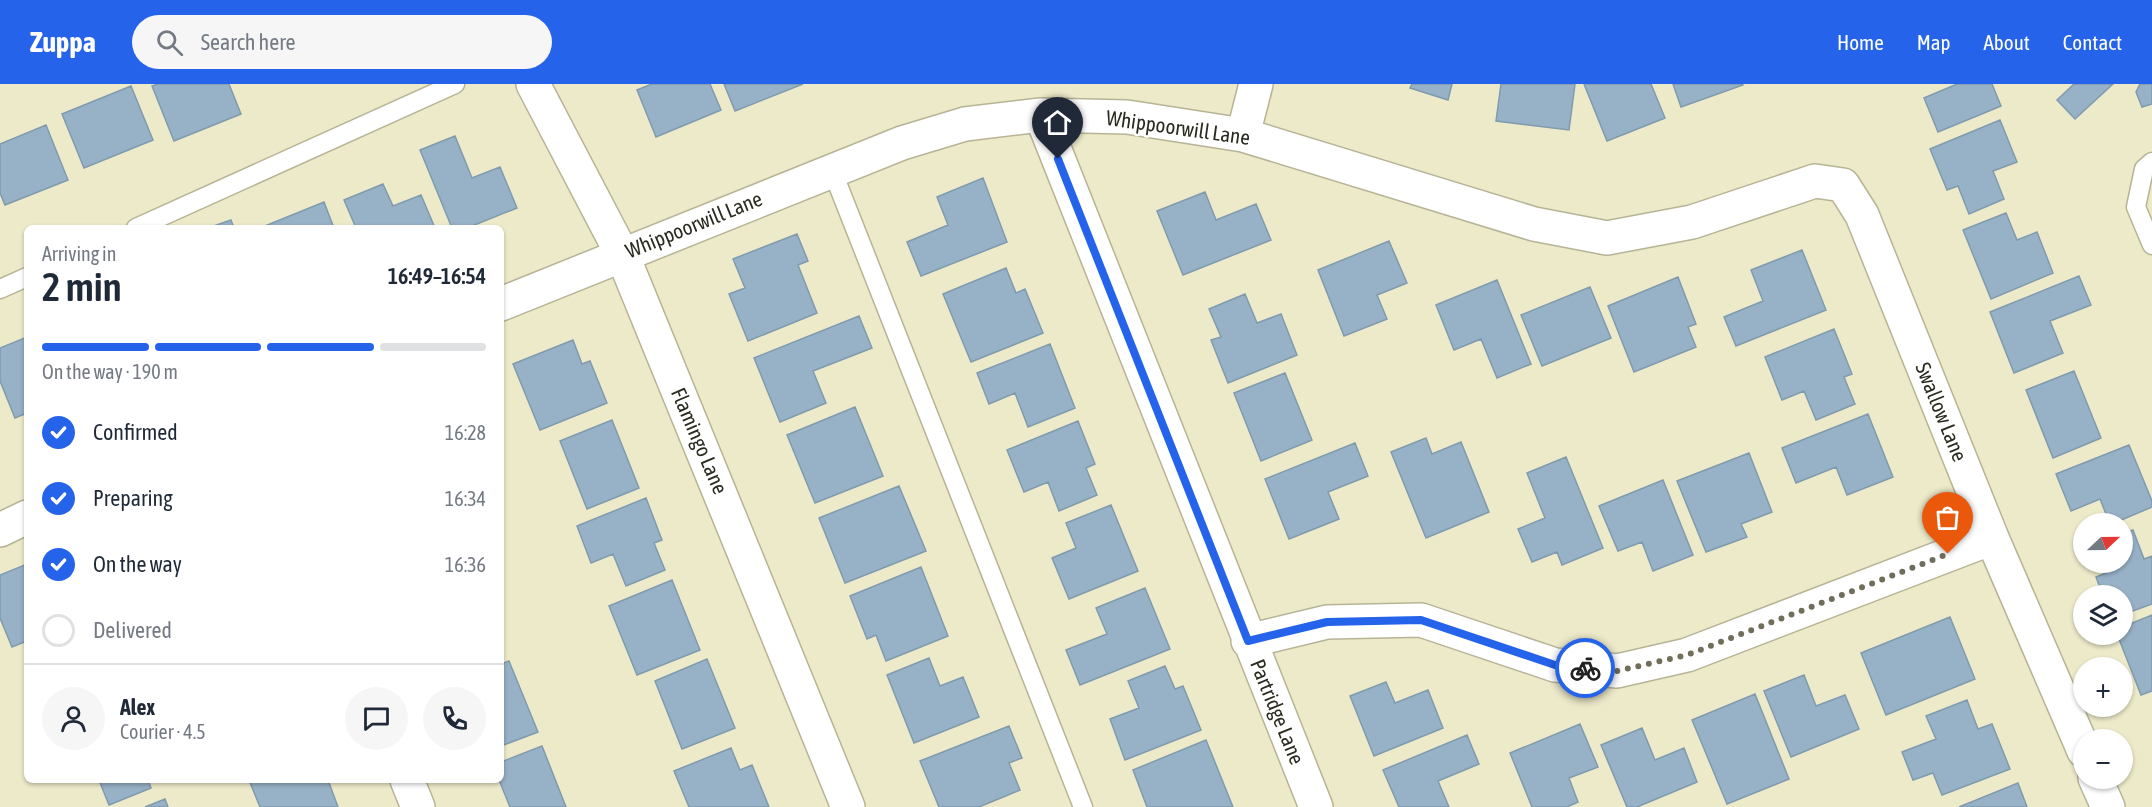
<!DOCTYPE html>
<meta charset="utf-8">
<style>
:root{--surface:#fff;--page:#f6f6f7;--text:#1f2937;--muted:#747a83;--line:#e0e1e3;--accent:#2563eb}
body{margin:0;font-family:"Asap Condensed",sans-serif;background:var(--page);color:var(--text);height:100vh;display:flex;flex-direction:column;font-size:22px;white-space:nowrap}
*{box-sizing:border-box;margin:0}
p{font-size:20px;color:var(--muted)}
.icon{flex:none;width:33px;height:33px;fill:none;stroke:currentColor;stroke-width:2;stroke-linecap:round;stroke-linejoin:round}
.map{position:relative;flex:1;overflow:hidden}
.sheet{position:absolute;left:24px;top:141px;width:480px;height:558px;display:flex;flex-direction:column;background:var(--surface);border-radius:9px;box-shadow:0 2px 4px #0004}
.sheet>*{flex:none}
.needle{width:39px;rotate:68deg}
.controls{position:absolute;left:2073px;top:429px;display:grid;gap:12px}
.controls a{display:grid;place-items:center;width:60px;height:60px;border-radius:50%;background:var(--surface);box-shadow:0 2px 4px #0004;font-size:30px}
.pin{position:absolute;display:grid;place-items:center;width:51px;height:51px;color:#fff;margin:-62px -26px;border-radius:50% 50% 50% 0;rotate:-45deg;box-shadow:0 0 6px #0007}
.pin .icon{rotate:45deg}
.courier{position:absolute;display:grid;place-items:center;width:60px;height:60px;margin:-30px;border:4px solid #2563eb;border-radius:50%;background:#fff;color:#222;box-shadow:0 2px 8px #0007}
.overview em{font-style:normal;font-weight:600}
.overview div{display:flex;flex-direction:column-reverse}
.overview{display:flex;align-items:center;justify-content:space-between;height:102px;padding:0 18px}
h1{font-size:39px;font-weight:600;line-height:45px}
.bar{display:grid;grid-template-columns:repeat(4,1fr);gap:9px 6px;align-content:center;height:72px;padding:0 18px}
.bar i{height:8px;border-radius:4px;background:var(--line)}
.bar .active{background:var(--accent)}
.bar p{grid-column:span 4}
.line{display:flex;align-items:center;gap:15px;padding:0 18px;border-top:2px solid var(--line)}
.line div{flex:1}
.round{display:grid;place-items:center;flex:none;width:63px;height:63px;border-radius:32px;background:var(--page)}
ol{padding:0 18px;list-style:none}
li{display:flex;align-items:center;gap:18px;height:66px}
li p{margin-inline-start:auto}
li .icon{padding:6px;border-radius:50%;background:var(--accent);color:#fff;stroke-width:4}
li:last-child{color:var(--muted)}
li i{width:33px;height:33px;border:3px solid var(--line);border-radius:50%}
header{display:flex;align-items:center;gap:36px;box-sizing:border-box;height:84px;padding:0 30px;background:var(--accent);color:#fff}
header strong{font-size:28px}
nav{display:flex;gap:33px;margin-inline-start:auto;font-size:21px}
.search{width:420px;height:54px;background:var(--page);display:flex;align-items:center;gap:15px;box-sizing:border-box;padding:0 21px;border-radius:33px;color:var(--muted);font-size:22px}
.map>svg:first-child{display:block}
.building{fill:#97b1c6;stroke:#809aae;stroke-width:1.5}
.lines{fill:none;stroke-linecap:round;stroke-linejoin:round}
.service-casing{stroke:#b7b496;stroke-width:21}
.minor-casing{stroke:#b7b496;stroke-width:36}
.service{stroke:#fff;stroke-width:18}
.minor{stroke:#fff;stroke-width:33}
.done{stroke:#706e5b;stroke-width:6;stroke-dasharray:0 10.8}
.route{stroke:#2563eb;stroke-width:8}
.labels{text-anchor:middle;stroke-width:5;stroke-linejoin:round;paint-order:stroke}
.street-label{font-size:21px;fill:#2c2b1f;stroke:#fff}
</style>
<header>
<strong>Zuppa</strong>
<div class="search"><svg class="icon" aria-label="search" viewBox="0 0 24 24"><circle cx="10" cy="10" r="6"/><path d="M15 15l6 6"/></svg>Search here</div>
<nav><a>Home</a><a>Map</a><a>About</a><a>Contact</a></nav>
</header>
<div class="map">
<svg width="2152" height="723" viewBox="0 0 2152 723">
<rect width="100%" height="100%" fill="#edeaca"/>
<path class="building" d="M158,0H229L241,30L174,57L152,2Z
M652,0H710L721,26L656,53L637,6Z
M724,0H803L735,27Z
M1412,0H1452L1448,16L1410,4Z
M1501,0H1575L1569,46L1496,37Z
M1584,0H1651L1665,34L1607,57Z
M1673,0H1742L1743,1L1681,23Z
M1992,0L2001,22L1938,48L1924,14L1957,0Z
M2074,0H2113L2075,35L2057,16Z
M2140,0H2152V20L2142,23L2136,8Z
M131,2L153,56L84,84L62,30Z
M2000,36L2017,78L1993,87L2004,115L1969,130L1958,102L1947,106L1930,65Z
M46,41L68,96L5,121L0,109V60Z
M455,52L472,94L500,83L517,124L467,144H452L420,66Z
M983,94L1007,158L921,192L907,158L948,141L937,113Z
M383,100L393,122L421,111L435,144H356L344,116Z
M1205,108L1216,136L1256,120L1271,156L1183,191L1157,127Z
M324,118L334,144H260Z
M2006,129L2017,156L2037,148L2053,189L1991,215L1963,146Z
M231,136L234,144H208Z
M797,150L808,177L798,181L817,229L748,257L729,210L745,204L733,175Z
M1389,157L1407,199L1377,211L1387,235L1344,252L1318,186Z
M1802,166L1826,226L1736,262L1724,233L1763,217L1751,186Z
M1006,184L1016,209L1025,205L1043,249L971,278L943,210Z
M2079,192L2091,221L2050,237L2063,269L2014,289L1990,228Z
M1678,193L1696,240L1688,243L1696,263L1634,288L1608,222Z
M1497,196L1531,280L1497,294L1481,255L1454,266L1436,221Z
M1590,203L1611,254L1542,282L1521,231Z
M1245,210L1257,239L1281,230L1297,271L1228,299L1211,256L1221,253L1209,225Z
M859,232L872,264L813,287L826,319L780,338L754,274Z
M1834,245L1852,290L1844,293L1855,320L1816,336L1804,307L1782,316L1765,273Z
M27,253V329L15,334L0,297V264Z
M573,256L582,280L590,277L607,319L540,346L513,280Z
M1050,260L1075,324L1028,343L1015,309L989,320L977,289Z
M2074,287L2101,354L2053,374L2026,306Z
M1285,289L1312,356L1261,377L1234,309Z
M855,323L883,392L815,419L787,351Z
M1868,330L1893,393L1847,411L1836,383L1796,399L1782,364Z
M612,336L639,404L587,425L560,357Z
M1078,337L1095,380L1086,384L1097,411L1059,427L1048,398L1024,408L1007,366Z
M1426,354L1432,370L1461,358L1489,428L1426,454L1391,368Z
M1355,359L1368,392L1328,408L1339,435L1289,455L1265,395Z
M2129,361L2152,417V423L2112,440H2110L2100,415L2071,427L2056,390Z
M1749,369L1772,428L1741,440L1747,453L1706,468L1677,397Z
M1566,373L1603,464L1562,481L1557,468L1532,478L1518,445L1545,434L1527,389Z
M1663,396L1693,471L1653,487L1642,458L1618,467L1599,422Z
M899,402L926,467L845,499L819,434Z
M646,414L662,456L654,459L665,486L626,502L613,470L591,479L577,442Z
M1111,421L1138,487L1069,515L1052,474L1076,464L1066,439Z
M2133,446L2144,475L2152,472V520L2122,531V512H2103L2096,493L2106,489L2102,478H2122V450Z
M27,480V557L12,563L0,534V491Z
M921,483L948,552L886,577L876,551L867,555L850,512Z
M672,496L700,566L637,591L609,522Z
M1145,504L1170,565L1080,601L1066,566L1107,550L1096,524Z
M2152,531V607L2141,611L2117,550H2122V543Z
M1950,533L1975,595L1886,631L1861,569Z
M929,574L940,602L963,593L979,633L914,659L887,591Z
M707,575L735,644L682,665L655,597Z
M509,577L538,648L501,662V580Z
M1165,582L1175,605L1183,602L1201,646L1125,676L1110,635L1139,624L1128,597Z
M1804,591L1816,622L1845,611L1859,645L1791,673L1764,607Z
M1386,598L1395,619L1428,606L1443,644L1374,672L1350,612Z
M1755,610L1789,695L1727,720L1692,636Z
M1967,616L1978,645L1992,640L2010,685L1942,711L1933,689L1913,696L1902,668L1936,655L1926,632Z
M1580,640L1598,683L1569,694L1578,718L1567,723H1532L1510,669Z
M1009,642L1022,674L1009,679L1020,706L979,723H939L920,677Z
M1642,644L1655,676L1684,664L1697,698L1637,723H1627L1601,661Z
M1467,651L1479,680L1438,697L1449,723H1399L1383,686Z
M1206,656L1233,723H1147L1133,686Z
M542,662L566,723H510L499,696L501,678Z
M731,664L740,686L752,681L769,723H689L674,687Z
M99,696H148L151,704L109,721Z
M249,696H328L338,723H260Z
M2018,699L2027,723H1959Z
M165,715L168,723H145Z"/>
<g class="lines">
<g class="service-casing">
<path id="service" d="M2152,78L2144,85L2136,123L2152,161
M832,86L1083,723
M136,144L455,0
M0,205L27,193"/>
</g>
<g class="minor-casing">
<path id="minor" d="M533,0L622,170L848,723
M1041,31L1316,723
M1243,51L1256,0
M501,220L902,59L965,40L1041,31L1127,33L1243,51L1534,140L1607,154L1692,138L1815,97L1843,101L1862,131L1992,454L2084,667
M0,446L27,433
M1248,557L1327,538L1421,536L1555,581L1617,587L1687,571L1992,454
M2095,694L2108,723
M407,696L418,723"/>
</g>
<use href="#service" class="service"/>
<use href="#minor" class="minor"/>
</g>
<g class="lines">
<path class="done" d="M1585,584L1617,587L1687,571L1948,470"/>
<path class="route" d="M1058,75L1248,557L1327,538L1421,536L1555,581L1585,584"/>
</g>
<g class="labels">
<g class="street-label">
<text transform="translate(1178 44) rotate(8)" y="7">Whippoorwill Lane</text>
<text transform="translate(694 141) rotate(-22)" y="7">Whippoorwill Lane</text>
<text transform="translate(1941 328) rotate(68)" y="7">Swallow Lane</text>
<text transform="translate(699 357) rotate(67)" y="7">Flamingo Lane</text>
<text transform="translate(1277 628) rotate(68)" y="7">Partridge Lane</text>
</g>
</g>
</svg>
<div class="controls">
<a><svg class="needle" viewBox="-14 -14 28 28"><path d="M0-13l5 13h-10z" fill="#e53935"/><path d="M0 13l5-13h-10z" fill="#747a83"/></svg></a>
<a><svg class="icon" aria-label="layers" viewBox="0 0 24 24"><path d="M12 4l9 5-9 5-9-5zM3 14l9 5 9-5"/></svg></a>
<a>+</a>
<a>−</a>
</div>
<div class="pin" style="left:1948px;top:470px;background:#ea580c"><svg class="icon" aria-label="bag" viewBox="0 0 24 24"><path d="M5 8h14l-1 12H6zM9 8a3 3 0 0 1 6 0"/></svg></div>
<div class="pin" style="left:1058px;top:75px;background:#1f2937"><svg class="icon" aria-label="home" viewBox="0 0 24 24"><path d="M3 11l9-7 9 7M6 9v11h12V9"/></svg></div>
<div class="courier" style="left:1585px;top:584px"><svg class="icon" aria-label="bike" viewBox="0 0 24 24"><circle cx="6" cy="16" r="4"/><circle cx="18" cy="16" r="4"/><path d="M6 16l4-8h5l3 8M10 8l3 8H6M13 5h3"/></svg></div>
<section class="sheet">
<div class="overview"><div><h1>2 min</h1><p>Arriving in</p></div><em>16:49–16:54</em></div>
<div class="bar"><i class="active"></i><i class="active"></i><i class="active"></i><i></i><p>On the way · 190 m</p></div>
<ol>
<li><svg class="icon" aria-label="check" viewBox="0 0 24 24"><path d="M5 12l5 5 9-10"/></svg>Confirmed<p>16:28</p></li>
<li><svg class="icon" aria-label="check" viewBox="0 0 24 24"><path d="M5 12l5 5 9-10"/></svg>Preparing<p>16:34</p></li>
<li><svg class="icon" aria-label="check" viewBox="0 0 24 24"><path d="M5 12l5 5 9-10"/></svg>On the way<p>16:36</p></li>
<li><i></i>Delivered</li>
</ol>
<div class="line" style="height:108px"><a class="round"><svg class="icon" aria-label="person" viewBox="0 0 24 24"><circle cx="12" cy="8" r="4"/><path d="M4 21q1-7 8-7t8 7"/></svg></a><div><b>Alex</b><p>Courier · 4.5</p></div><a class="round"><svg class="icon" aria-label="chat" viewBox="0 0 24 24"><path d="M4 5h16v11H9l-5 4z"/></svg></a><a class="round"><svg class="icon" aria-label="phone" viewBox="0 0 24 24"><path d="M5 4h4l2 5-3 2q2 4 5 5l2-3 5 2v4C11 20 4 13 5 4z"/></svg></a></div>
</section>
</div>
